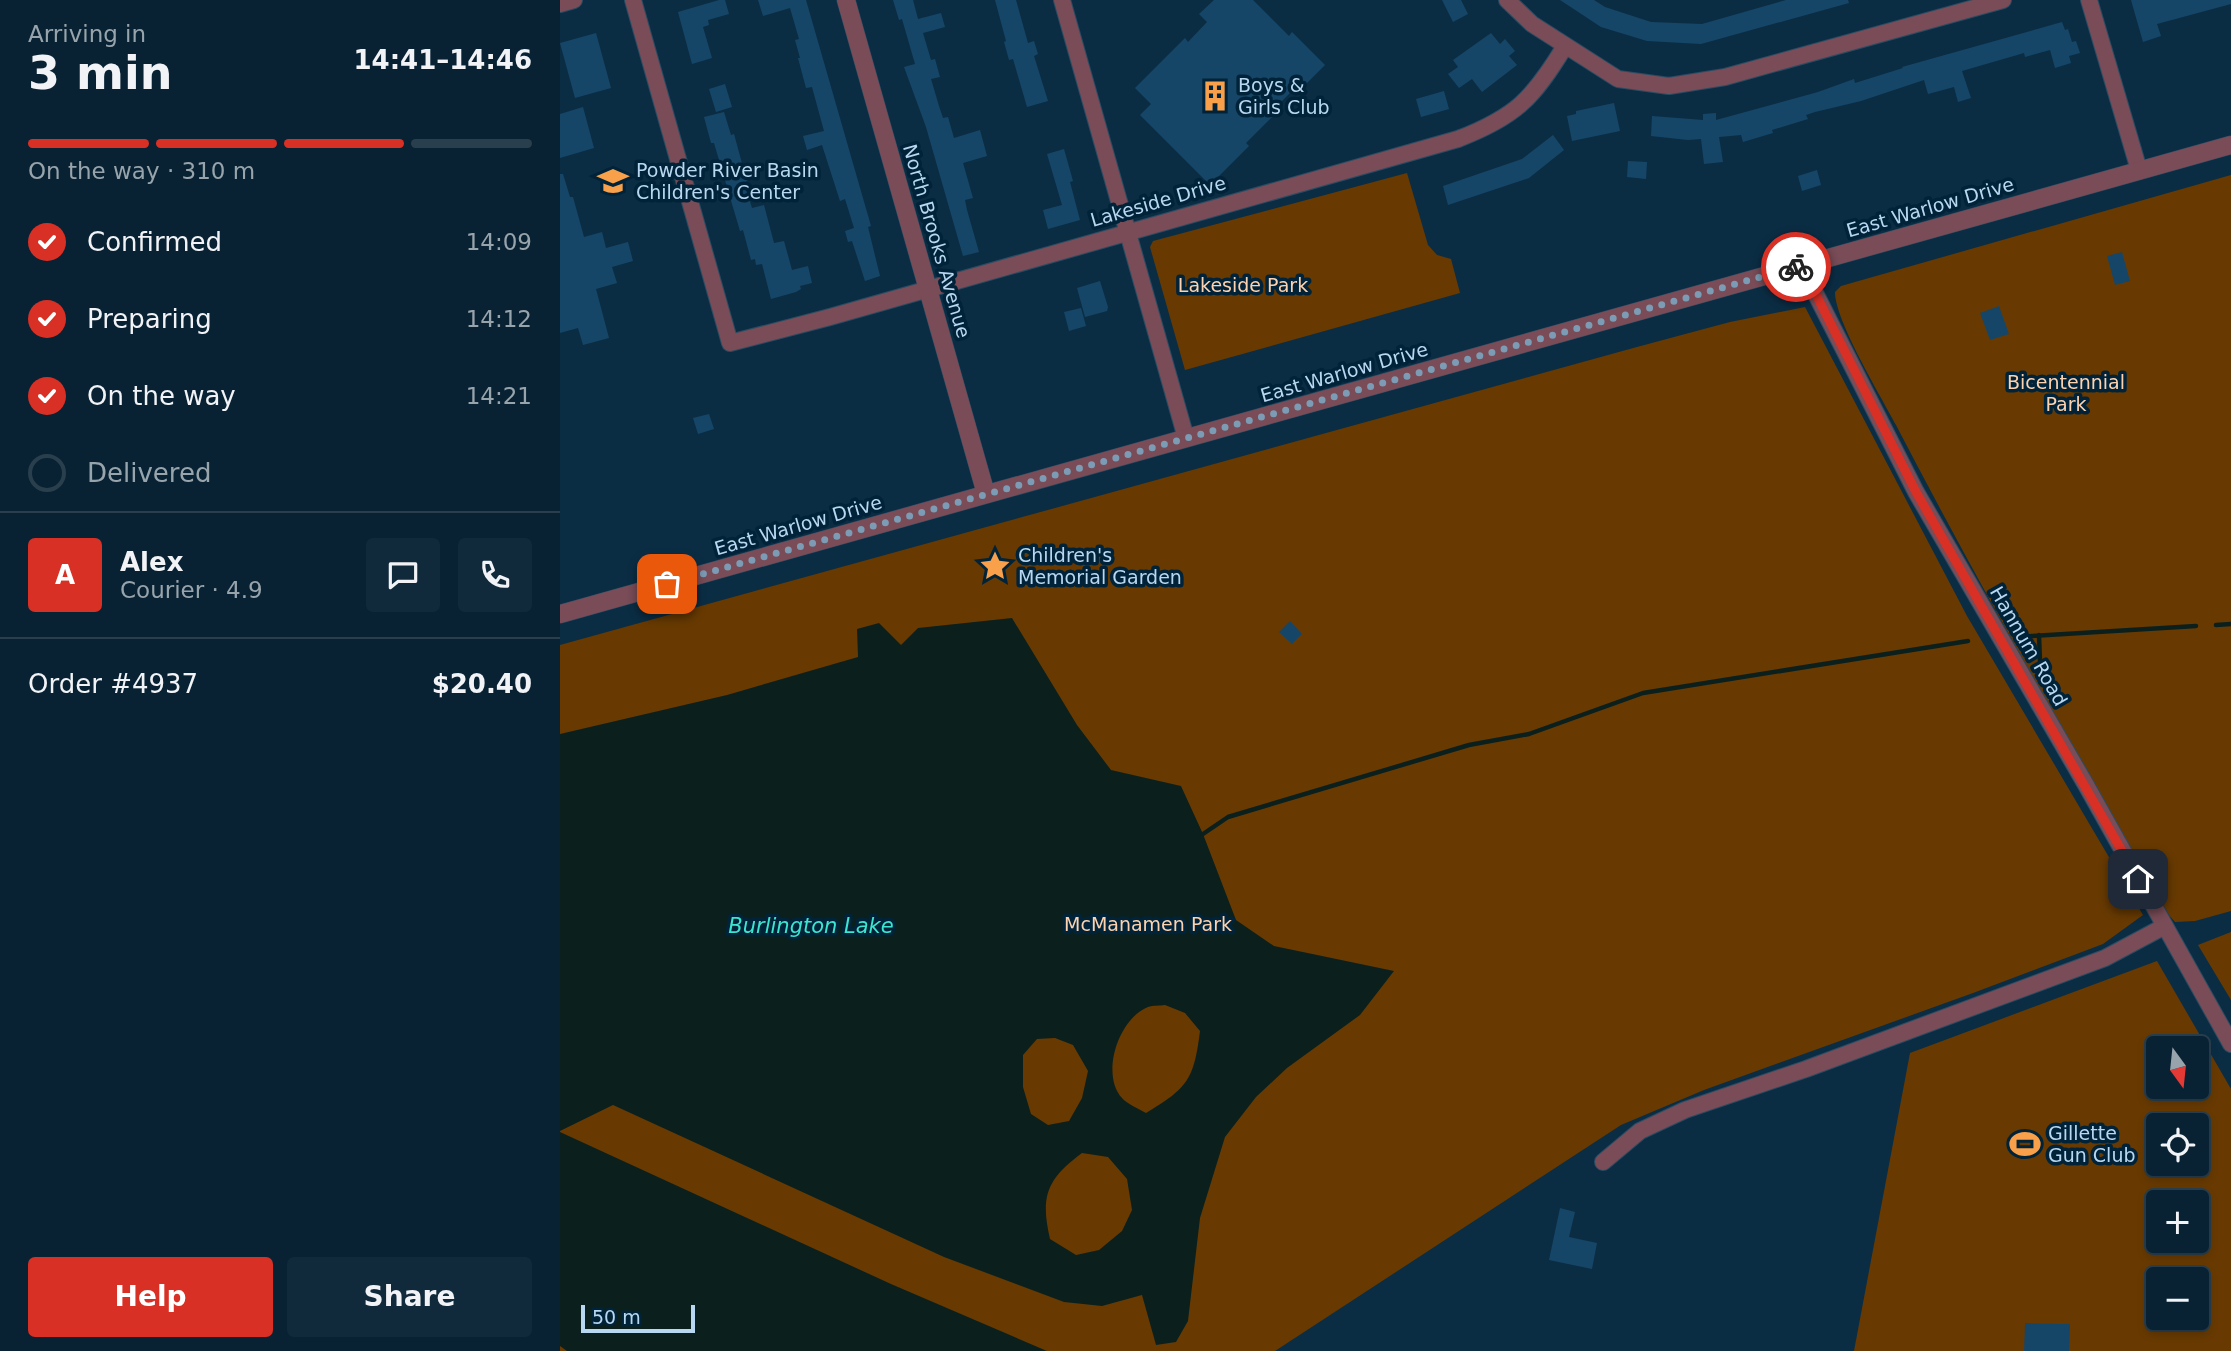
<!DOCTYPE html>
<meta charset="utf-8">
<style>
:root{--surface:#082233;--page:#112a3b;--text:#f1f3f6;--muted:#98a4ac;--line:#293f4e;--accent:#d93025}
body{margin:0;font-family:"DejaVu Sans",sans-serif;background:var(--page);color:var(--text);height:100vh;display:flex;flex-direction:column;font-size:26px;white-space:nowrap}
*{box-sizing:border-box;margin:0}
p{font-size:23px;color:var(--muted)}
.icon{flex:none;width:38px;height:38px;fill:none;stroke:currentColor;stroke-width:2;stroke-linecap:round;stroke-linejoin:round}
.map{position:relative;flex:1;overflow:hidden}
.sheet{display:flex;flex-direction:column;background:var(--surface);width:560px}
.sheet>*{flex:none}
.needle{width:46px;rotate:165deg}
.tools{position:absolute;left:1586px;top:1036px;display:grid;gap:14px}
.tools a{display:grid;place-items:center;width:63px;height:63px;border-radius:7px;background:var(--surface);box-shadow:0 4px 10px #0003,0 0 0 2px var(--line);font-size:35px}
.scale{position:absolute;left:21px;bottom:18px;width:114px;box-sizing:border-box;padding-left:7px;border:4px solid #b8d7f0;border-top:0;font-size:19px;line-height:24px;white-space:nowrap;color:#b8d7f0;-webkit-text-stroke:5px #012339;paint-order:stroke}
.pin{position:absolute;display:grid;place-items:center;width:60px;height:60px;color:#fff;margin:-30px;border-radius:14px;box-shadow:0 4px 10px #0006}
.courier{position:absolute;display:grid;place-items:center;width:70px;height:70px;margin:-35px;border:5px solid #d93025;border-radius:50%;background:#fff;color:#222;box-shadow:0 2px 9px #0007}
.summary em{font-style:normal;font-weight:600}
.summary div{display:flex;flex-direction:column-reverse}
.summary{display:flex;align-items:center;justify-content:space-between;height:119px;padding:0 28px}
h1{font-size:46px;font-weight:600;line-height:52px}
.bar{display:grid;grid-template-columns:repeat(4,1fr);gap:10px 7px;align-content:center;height:84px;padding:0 28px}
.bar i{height:9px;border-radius:5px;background:var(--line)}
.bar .active{background:var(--accent)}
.bar p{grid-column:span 4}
.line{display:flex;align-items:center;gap:18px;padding:0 28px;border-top:2px solid var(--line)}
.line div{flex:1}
.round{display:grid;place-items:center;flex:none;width:74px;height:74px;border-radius:7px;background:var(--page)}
ol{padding:0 28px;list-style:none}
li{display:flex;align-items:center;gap:21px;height:77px}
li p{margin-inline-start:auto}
li .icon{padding:7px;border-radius:50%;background:var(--accent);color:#fff;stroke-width:4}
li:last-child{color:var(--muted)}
li i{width:38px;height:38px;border:4px solid var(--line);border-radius:50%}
.action{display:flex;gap:14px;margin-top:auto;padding:14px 28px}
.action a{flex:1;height:80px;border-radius:7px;background:var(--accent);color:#fff;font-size:28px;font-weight:600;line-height:80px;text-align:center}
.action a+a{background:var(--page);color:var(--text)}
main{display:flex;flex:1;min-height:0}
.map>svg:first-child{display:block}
.green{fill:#683a02;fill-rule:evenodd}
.water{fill:#0b201d;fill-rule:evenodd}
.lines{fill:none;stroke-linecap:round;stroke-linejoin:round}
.stream{stroke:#0b201d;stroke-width:4.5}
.building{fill:#164667}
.minor-casing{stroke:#2a4c63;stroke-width:18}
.tertiary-casing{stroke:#2a4c63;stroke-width:19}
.minor{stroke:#794c57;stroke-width:16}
.tertiary{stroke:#794c57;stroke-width:18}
.done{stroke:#7b9cb4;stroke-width:7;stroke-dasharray:0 12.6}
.route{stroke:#d93025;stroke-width:9}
.labels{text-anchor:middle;stroke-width:7;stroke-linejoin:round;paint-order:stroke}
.poi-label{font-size:19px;fill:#b8d7f0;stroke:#012339;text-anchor:start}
.street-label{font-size:19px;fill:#b8d7f0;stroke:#012339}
.park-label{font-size:19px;fill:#fdd2ae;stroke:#012339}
.water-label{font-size:21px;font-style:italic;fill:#3de5d0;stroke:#012339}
</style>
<main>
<section class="sheet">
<div class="summary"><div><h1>3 min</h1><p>Arriving in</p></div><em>14:41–14:46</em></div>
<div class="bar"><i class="active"></i><i class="active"></i><i class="active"></i><i></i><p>On the way · 310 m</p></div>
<ol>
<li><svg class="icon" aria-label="check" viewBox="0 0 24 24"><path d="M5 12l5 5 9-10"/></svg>Confirmed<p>14:09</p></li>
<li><svg class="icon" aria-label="check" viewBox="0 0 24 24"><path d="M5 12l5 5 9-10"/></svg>Preparing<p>14:12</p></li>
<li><svg class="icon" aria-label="check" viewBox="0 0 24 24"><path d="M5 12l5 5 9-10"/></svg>On the way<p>14:21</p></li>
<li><i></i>Delivered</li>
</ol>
<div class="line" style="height:126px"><b class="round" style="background:var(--accent);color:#fff">A</b><div><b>Alex</b><p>Courier · 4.9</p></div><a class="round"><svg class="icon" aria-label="chat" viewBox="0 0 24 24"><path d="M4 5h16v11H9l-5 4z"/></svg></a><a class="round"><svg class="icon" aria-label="phone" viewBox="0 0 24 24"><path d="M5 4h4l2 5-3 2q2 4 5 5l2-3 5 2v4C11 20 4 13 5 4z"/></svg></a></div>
<div class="line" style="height:91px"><div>Order #4937</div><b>$20.40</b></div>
<div class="action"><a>Help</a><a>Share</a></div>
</section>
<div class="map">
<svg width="1671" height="1351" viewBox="0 0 1671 1351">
<rect width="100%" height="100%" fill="#0b2d44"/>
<path class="green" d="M847,173L868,245L877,255L891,259L900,293L625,370L590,247L593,241Z
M1671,175V911L1635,921L1615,922L1609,915C1516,753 1422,591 1336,425C1321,396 1275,321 1275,292L1281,286Z
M1245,307L1407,616L1583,915L1543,944L1413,993L1144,1090L1061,1125L715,1351H0V645L1077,347L1170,322Z
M1671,932V1000L1638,945Z
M1597,961L1671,1089V1351H1294L1350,1053ZM1598,1048H1636V1087H1598ZM1598,1125H1636V1164H1598ZM1598,1202H1636V1241H1598ZM1598,1279H1636V1318H1598Z"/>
<path class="water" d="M452,618L517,725L551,770L621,786L643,834L676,920L714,946L834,971L800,1015L727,1068L696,1097L665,1137L640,1218L628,1321L616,1342L596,1345L582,1295L542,1306L504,1302L384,1257L53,1105L0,1131V734L167,695L298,657L297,629L319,623L341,645L358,628ZM605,1005L625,1013L640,1031C634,1079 628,1088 586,1113C579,1109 567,1104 562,1098C540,1074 559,1018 588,1007C593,1005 600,1006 605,1005ZM495,1038L513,1045L528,1071L522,1098L509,1121L488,1125L471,1114L463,1087V1055L477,1039ZM522,1153L548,1157L567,1179L572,1210L562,1231L539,1250L516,1255L490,1239C480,1196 487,1179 522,1153Z
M0,1132L331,1284L487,1351H7L0,1346Z"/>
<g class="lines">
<path class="stream" d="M1656,625L1671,624
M1479,635L1480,661
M1471,636L1636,626
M643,834L668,817L909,745L969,734L1083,693L1408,641"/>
</g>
<path class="building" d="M159,0H165L169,14L148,20L149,25L143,27L152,58L132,64L118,12Z
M198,0H246L311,226L308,227L320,276L305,281L292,241L288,242L285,231L294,228L285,199L280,201L262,145L247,150L243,136L264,131L252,87L246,88L238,58H240L235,40L239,39L230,8L203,16Z
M333,0H353L358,19L381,13L385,27L363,33L371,60L375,59L380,77L371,79L379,106L383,118L388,117L394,138L420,130L427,156L403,163L413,198L405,200L407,210L419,252L403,256L366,127L344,67L355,64L342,19L339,20Z
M435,0H456L468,43L474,41L478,54L474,56L488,101L467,107L453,59L449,60L444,42L446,41Z
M654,0H693L729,36L732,32L765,65L742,88L739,84L713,110L716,113L686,143L689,146L650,185L580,115L591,104L575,88L625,38L628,42L647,22L639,14Z
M882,0H901L908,14L893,22Z
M1000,0H1034L1045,7L1091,22L1142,24L1226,0H1288L1289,3L1141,44L1087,41L1041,27Z
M1571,0H1671V4L1597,24L1601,36L1583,42Z
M1502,22L1505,30L1508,29L1512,42L1516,41L1520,53L1509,56L1511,63L1495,68L1490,50L1465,57L1464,53L1402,71L1411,98L1398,102L1394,87L1368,94L1364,80L1301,101L1255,112L1246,115L1248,119L1212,130L1213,133L1183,142L1181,135L1159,137L1163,162L1144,164L1141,139L1128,140L1091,136L1092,116L1143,120V114L1156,113V120L1258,92L1294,79L1295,83L1343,68L1342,67Z
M36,33L51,88L15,98L0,43Z
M931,33L940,44L945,39L955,51L949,56L957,65L922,92L912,79L899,88L888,74L898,67L893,60Z
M165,84L172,107L156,112L149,89Z
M884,91L889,109L861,117L856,99Z
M1054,103L1060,131L1012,141L1007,116L1016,114V111Z
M23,107L34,148L0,158V114Z
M164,112L171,135L174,134L183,167L187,166L191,178L184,183L192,208L204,205L214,243L224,241L232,270L248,266L252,283L240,286L241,289L236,292L211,299L202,264L196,265L195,259L191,260L183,230L180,231L154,143H151L144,117Z
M993,135L1004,150L969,178L888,205L883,186L962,159Z
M504,149L513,181L510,182L520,220L488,229L483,210L502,205L487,154Z
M1068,161L1087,162L1086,179L1067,177Z
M1257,170L1261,185L1242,191L1238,176Z
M0,174H3L10,197H13L24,237L42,232L46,248L68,242L73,261L52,267L57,283L36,289L49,338L23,345L18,328L0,333Z
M1562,252L1570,281L1555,285L1547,256Z
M540,281L548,307L547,311L525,317L517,288Z
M1439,306L1449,334L1430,340L1420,313Z
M521,308L526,326L509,331L504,312Z
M149,414L154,429L138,434L133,418Z
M730,621L742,634L732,644L719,632Z
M1000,1208L1015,1212L1009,1237L1037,1243L1032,1269L989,1260Z
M1465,1323L1510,1324L1509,1351H1464Z"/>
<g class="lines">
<g class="minor-casing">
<path id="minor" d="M73,0L170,343L270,317L898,139C955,117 973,99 1005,46
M502,0L626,438
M947,0L972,24L1058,79L1109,86L1165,77L1443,0
M1529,0L1579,170
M0,4L14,0
M1241,265L1356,492L1526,785L1671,1044
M1043,1162L1080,1131L1125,1110L1246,1069L1545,958L1605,926"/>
</g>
<g class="tertiary-casing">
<path id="tertiary" d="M286,0L426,494
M0,614L1671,145"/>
</g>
<use href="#minor" class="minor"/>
<use href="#tertiary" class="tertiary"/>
</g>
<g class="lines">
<path class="done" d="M107,584L1236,267"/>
<path class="route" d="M1236,267L1241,265L1356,492L1578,879"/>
</g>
<defs>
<g id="building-bare" transform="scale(2.415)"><path d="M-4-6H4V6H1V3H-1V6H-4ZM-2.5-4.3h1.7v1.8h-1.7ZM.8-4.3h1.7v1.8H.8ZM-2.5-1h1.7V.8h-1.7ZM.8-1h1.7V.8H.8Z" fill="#f8a14a" stroke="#012339" stroke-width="2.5" paint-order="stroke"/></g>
<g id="school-bare" transform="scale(2.415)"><path d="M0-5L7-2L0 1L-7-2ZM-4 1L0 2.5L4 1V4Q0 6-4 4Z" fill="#f8a14a" stroke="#012339" stroke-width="2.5" paint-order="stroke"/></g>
<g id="sight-bare" transform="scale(2.415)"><path d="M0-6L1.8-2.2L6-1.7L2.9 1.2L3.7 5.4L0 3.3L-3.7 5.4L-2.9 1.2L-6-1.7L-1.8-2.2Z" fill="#f8a14a" stroke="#012339" stroke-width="2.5" paint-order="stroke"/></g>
<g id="stadium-bare" transform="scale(2.415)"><path d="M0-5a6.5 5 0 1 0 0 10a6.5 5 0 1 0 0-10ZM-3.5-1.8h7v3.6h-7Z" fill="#f8a14a" stroke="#012339" stroke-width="2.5" paint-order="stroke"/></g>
</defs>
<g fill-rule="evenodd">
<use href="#building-bare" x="655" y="96"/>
<use href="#school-bare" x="53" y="181"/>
<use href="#sight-bare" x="435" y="566"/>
<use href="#stadium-bare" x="1465" y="1144"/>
</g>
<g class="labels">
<g class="poi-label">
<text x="678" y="92">Boys &amp;<tspan x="678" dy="22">Girls Club</tspan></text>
<text x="76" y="177">Powder River Basin<tspan x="76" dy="22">Children's Center</tspan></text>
<text x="458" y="562">Children's<tspan x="458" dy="22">Memorial Garden</tspan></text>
<text x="1488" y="1140">Gillette<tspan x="1488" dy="22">Gun Club</tspan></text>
</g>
<g class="street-label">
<text transform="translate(598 201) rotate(-16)" y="7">Lakeside Drive</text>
<text transform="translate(1370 207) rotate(-16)" y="7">East Warlow Drive</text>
<text transform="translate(377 241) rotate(74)" y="7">North Brooks Avenue</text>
<text transform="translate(784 372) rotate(-16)" y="7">East Warlow Drive</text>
<text transform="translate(238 525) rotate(-16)" y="7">East Warlow Drive</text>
<text transform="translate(1469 646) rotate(60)" y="7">Hannum Road</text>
</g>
<g class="park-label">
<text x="683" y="292">Lakeside Park</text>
<text x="1506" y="389">Bicentennial<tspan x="1506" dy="22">Park</tspan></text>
<text x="588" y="931">McManamen Park</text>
</g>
<g class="water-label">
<text x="251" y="933">Burlington Lake</text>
</g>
</g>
</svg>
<div class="tools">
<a><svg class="needle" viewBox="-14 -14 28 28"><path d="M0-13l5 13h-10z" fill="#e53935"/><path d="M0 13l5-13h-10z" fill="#98a4ac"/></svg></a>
<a><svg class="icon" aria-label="locate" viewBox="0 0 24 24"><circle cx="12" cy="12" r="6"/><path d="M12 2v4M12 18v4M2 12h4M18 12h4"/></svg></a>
<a>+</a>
<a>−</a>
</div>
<div class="scale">50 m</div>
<div class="pin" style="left:107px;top:584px;background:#ea580c"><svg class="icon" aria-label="bag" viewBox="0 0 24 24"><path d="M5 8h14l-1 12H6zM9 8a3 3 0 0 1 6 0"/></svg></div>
<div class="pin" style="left:1578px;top:879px;background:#1f2937"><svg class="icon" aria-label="home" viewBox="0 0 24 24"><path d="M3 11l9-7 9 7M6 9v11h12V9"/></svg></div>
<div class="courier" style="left:1236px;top:267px"><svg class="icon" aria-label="bike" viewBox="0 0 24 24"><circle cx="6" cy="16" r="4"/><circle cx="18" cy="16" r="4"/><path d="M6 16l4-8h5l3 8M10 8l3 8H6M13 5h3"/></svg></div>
</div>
</main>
